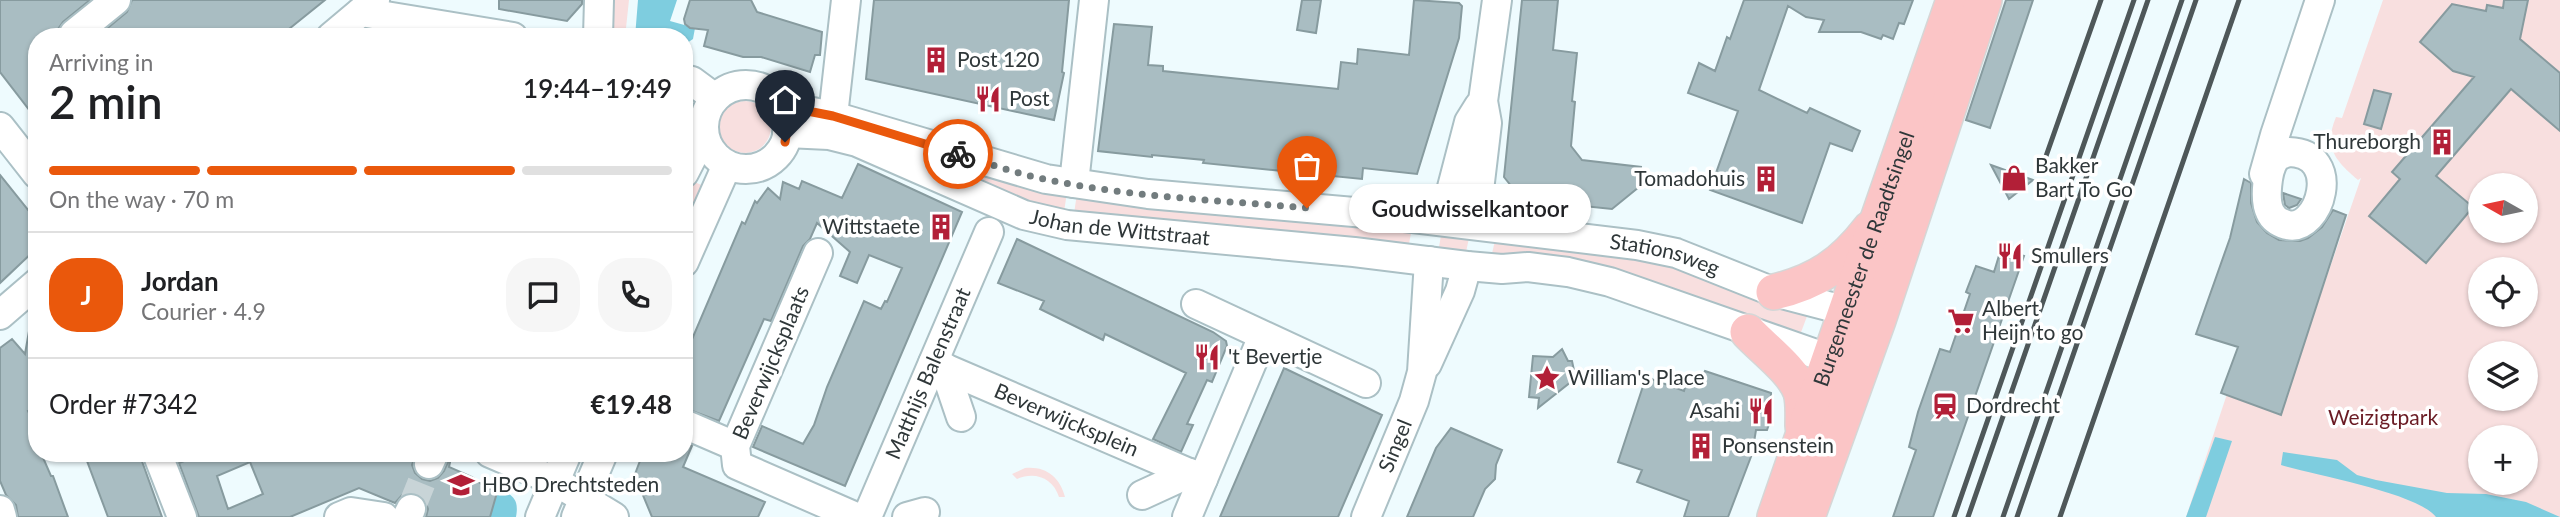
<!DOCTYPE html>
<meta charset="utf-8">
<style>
:root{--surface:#fff;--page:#f6f6f6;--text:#202124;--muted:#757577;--line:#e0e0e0;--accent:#ea580c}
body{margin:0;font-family:Lato,sans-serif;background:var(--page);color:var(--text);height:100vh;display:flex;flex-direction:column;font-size:26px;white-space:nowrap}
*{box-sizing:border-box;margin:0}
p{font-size:23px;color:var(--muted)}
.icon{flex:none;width:38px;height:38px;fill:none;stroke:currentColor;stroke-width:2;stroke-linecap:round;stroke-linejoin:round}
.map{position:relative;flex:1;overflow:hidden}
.panel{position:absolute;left:28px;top:28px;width:665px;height:434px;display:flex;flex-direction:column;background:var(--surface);border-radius:28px;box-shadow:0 2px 5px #0004}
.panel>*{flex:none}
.needle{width:46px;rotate:279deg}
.buttons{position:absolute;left:2468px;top:173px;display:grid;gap:14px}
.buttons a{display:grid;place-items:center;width:70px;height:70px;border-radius:50%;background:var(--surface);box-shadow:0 2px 5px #0004;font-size:35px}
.pin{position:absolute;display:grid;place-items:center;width:60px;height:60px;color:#fff;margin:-72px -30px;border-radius:50% 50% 50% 0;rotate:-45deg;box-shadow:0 0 7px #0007}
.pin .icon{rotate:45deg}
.courier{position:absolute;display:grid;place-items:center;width:70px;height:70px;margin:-35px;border:5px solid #ea580c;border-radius:50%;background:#fff;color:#222;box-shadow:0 2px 9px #0007}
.bubble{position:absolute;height:49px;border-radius:24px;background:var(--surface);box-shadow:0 2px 5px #0004;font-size:23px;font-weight:600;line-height:49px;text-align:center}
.headline em{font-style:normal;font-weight:600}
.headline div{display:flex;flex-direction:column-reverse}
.headline{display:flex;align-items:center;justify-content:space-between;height:119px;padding:0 21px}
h1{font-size:46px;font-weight:600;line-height:52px}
.bar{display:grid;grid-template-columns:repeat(4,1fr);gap:10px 7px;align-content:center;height:84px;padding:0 21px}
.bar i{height:9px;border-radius:5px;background:var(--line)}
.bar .selected{background:var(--accent)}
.bar p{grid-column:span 4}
.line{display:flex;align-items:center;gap:18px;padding:0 21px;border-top:2px solid var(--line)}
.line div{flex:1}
.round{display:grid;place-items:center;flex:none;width:74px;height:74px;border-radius:28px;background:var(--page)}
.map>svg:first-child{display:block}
.green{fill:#f8dfdf;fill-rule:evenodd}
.water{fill:#7ecddf}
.pier{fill:#eefbfe}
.building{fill:#a9bdc2;stroke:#879b9f;stroke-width:2;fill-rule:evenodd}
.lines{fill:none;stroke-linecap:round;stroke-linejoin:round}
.minor-tunnel{stroke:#c8d4d7;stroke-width:28;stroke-dasharray:28 14;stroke-linecap:butt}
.minor-casing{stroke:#abc0c5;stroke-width:32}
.major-casing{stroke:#d5d7d7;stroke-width:38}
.minor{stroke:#fff;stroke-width:28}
.major{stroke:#fbc5c6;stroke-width:35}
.rail{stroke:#4e5759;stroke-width:5}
.done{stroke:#727c7e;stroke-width:7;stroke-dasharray:0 12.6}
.route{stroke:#ea580c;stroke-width:9}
.labels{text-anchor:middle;stroke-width:7;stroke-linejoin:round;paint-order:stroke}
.poi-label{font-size:21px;fill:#2f3739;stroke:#fff;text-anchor:start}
.street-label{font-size:21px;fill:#2f3739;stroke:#fff}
.park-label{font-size:21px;fill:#6a1b24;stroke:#fff}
</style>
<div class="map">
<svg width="2560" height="517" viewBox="0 0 2560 517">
<rect width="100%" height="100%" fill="#eefbfe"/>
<path class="green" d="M611,0H629L626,28H611Z
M2383,0H2560V517H2186L2227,394L2279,415L2361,178L2358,180C2336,161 2323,148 2336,117L2342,118ZM2480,186H2525V231H2480ZM2480,270H2525V315H2480ZM2480,354H2525V399H2480ZM2480,438H2525V483H2480Z
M719 127a26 26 0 1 1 52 0a26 26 0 1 1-52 0Z
M884,146L1067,192L1063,219Z
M688,179L708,188L684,249V187Z
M1077,193L1413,223L1407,254L1073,221Z
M1471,229L1464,261L1437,258L1442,230Z
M1497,232L1626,247L1809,311L1800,335L1552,257L1513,253L1501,264L1490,262Z
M1025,468C1046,466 1060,477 1065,497H1059C1053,478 1035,471 1017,479L1012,474Z"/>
<path class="water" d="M638,0H677L670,21L695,28L693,39L684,45V37H635Z
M2215,437L2232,441L2206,517H2186Z
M2283,452L2337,460L2357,475L2376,480L2447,493L2486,494L2526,502L2560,517H2436C2418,493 2315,475 2281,465Z
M478,453C485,463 490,475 498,484C509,497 520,495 516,517H453Z"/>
<path class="pier" d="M475,453H515L501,487L495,485L494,490L479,489L481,483L466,474Z"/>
<path class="building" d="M0,0H90L63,22L58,29V37H37V120L0,72Z
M132,0H325L279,37H97L127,12Z
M499,0H582V4L567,21L499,9Z
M690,0H751L757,12L822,32L820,55H815L810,72L761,57H743L704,46L708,30L690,28L685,24L684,19Z
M874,0H1069L1062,72L1064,73L1054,120L866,79Z
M1302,0H1321L1316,33L1297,30Z
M1414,0L1459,3L1462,6L1459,38L1417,174L1363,168L1362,179L1203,163L1204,160L1152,155V157L1098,151L1114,24L1152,27L1148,65L1163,66V71L1338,89L1341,62L1357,64L1358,49L1409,55Z
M1522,0H1558L1553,50L1577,53L1572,101L1575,102L1571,146L1582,160L1641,167L1639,187L1612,209L1526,200L1520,197L1504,177Z
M1744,0H1913L1904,24L1899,23L1893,39L1883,35L1881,39L1861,32H1819L1824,20L1806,17L1788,6L1759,90L1807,113L1810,108L1860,131L1852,151L1830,143L1802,223L1710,190L1738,111L1688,93L1699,63L1715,71L1727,37L1730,39Z
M2006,0H2033L1990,128L1966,120Z
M2504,0H2528L2520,39L2560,73V131L2511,89L2436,176L2473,207L2426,263L2369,216L2400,179L2392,172L2474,77L2453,71L2420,42L2452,4L2486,11L2487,5L2503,8Z
M2374,90L2391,94L2381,129L2364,124Z
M858,164L962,212L845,486L753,447L762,426L803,444L814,425L827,387L864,301L881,309L885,301L887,302L902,268L869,255L857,283L840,276L850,252L817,223L810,239L803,246L771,321L764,319L719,421L684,408V358L742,222L745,224L755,201L757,203L768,188L780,199L783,182L799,189L802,181L842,198Z
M1991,165L2033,180L2009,199Z
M0,175L37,221V248L0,283Z
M2244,179L2251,183V203L2257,222L2267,233L2279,240L2300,241L2308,238L2322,227L2333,210L2346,215L2281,415L2221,393L2238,347L2196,334L2230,238Z
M2283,193L2301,199L2297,205L2289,208L2285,205Z
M1017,239L1213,332L1226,341L1227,346L1212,382L1207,380L1187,424L1193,425L1181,452L1153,439L1186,373L1105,334L1103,340L1040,309L1044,301L998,283Z
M2001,249L2024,256L1933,517H1893L1916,450L1909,447L1918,412L1940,349L1950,352L1970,294L1966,292L1976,266L1994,272Z
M29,331L37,332V407L28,411L37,429V453H41L51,476H53L68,517H18L16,505L6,495L0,481V348L12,339L25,354Z
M1562,349L1568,361H1572L1575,375L1572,381L1538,408L1539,398L1529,397L1533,356L1553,357Z
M1284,368L1382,415L1338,517H1220Z
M1705,371L1771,393L1770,421L1767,430H1756L1752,454L1728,517H1684L1689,501L1637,482L1642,470L1618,462L1646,377L1684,391L1687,381L1697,385Z
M1451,428L1502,450L1496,465L1495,479L1485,489L1473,517H1407L1436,448Z
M684,442L692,446L683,467L765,502L758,517H652L640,488L631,484L635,474L643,453H684Z
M84,453H139L162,517H108Z
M205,453H416L412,465L415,473L422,479L430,481L438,478L444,471L452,453L449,467L472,477L488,489H498L490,517H426L428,509L425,500L418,494L411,492L402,495L395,503L359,488L290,517H199L179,463ZM250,462L263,494L228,509L217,476Z"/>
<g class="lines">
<path class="minor-tunnel" d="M411,509L429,464"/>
<g class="minor-casing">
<g id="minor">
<path d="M361,12L513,37"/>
<path d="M74,34L116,0"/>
<path d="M331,37L375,0"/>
<path d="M598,37L599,0"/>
<path d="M684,79L692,81L715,98"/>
<circle cx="746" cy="127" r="42"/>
<path id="s1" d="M782,106L833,116L1046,179L1148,194L1388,215L1637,245L1676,253L1774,292L1866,316"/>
<path d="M833,116L846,0"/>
<path d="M0,127L37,174"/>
<path id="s2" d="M787,133L829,135L857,142L1024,215L1067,225L1354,252L1467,266L1502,269L1528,267L1568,272L1610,282L1830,359H1848"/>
<path d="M2289,152C2344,153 2320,233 2287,225C2280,223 2273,219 2270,212C2264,200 2267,170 2275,159C2279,155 2284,153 2289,152Z"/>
<path d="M684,173L704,134"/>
<path d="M2264,174L2275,135L2320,0"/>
<path d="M1074,183L1094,0"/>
<path d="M1438,220L1450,195L1469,122L1479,106"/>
<path d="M1475,224L1487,123L1483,101L1497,0"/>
<path d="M818,253L735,446L737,465L856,517"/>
<path d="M684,262L727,165"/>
<path d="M1196,304L1366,383"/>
<path d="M0,315L37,283"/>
<path id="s3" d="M933,363L1203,479"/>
<path d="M1427,364L1460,291L1467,266"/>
<path d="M944,367L961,417"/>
<path d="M684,424L735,446"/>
<path d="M157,453L182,517"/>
<path d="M490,453L555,481L614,517"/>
<path d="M429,464L434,453"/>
<path d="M1142,495L1190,473"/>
<path d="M0,510L2,517"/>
<path d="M339,517L351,512L384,517"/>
<path d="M407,517L411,509"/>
<path d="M540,517L567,453"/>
<path d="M576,517L603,453"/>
<path id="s4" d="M867,517L989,232"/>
<path d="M907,517L925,512"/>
<path d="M1187,517L1263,336"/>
<path id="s5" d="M1366,517L1414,401L1422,372L1429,261"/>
</g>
</g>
<g class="major-casing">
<g id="major">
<path d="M1774,292C1817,282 1843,264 1870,229"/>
<path d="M1748,332C1763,348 1794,371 1801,392C1804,402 1803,415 1803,426"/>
<path id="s6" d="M1775,517L1954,0"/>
<path d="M1807,517L1878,320L1984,0"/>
</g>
</g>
<use href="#minor" class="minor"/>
<use href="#major" class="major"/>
<path class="rail" d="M2045,159L2101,0
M1954,517L2134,0
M1968,517L2148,0
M2003,517L2182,0
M2017,517L2196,0
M2060,517L2239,0"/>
</g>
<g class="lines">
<path class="done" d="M958,154C984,162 1009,171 1035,177C1124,197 1217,200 1307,208"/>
<path class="route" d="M785,142L788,123L782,106L833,116L958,154"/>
</g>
<defs>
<g id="building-bare" transform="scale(2.1)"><path d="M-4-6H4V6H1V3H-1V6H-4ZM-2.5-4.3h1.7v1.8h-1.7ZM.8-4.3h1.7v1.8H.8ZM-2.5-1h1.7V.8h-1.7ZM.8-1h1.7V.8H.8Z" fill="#b21f37" stroke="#fff" stroke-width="2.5" paint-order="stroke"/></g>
<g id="restaurant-bare" transform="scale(2.1)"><path d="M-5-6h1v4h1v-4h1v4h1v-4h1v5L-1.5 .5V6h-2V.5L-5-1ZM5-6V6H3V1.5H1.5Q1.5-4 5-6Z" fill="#b21f37" stroke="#fff" stroke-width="2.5" paint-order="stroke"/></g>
<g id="shop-bare" transform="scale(2.1)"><path d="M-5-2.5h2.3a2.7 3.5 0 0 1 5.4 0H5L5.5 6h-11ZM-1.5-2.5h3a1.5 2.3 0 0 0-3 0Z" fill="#b21f37" stroke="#fff" stroke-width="2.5" paint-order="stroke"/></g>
<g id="supermarket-bare" transform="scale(2.1)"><path d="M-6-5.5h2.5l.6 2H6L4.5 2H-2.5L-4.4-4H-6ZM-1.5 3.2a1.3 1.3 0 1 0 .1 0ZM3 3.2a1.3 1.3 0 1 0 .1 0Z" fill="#b21f37" stroke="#fff" stroke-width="2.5" paint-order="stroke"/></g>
<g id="sight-bare" transform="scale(2.1)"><path d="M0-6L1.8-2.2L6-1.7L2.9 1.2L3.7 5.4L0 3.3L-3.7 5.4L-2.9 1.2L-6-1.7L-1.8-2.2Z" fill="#b21f37" stroke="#fff" stroke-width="2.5" paint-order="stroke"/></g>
<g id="station-bare" transform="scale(2.1)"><path d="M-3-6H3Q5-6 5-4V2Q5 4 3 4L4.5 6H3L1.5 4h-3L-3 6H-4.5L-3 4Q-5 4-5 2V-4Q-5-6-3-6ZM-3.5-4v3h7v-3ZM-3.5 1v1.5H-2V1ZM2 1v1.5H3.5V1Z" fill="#b21f37" stroke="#fff" stroke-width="2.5" paint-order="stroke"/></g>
<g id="university-bare" transform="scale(2.1)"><path d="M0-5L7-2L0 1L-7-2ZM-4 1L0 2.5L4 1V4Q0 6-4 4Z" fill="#b21f37" stroke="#fff" stroke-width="2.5" paint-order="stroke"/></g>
</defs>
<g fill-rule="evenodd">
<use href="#building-bare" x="936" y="60"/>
<use href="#restaurant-bare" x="988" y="99"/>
<use href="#building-bare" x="2442" y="142"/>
<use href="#shop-bare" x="2014" y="178"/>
<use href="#building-bare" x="1766" y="179"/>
<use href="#building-bare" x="941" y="227"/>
<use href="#restaurant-bare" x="2010" y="256"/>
<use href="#supermarket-bare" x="1961" y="321"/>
<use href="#restaurant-bare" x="1207" y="357"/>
<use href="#sight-bare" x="1547" y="378"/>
<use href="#station-bare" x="1945" y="406"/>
<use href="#restaurant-bare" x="1761" y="411"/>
<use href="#building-bare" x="1701" y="446"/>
<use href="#university-bare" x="461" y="485"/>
</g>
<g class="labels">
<g class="poi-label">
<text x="957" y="67">Post 120</text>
<text x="1009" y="106">Post</text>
<text x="2421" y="149" text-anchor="end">Thureborgh</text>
<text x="2035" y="173">Bakker<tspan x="2035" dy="24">Bart To Go</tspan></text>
<text x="1745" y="186" text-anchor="end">Tomadohuis</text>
<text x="920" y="234" text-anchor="end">Wittstaete</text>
<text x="2031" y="263">Smullers</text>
<text x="1982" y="316">Albert<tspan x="1982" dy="24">Heijn to go</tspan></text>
<text x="1228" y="364">'t Bevertje</text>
<text x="1568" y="385">William's Place</text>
<text x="1966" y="413">Dordrecht</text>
<text x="1740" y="418" text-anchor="end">Asahi</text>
<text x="1722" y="453">Ponsenstein</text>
<text x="482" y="492">HBO Drechtsteden</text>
</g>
<g class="street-label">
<text dy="7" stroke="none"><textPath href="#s2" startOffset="350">Johan de Wittstraat</textPath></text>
<text dy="7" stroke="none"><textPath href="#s1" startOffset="898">Stationsweg</textPath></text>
<text dy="7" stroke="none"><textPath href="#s6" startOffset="273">Burgemeester de Raadtsingel</textPath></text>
<text transform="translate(771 363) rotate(-67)" y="7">Beverwijcksplaats</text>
<text dy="7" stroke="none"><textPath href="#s4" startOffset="156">Matthijs Balenstraat</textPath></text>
<text dy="7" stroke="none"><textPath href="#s3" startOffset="145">Beverwijcksplein</textPath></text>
<text dy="7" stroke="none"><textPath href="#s5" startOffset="77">Singel</textPath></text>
</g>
<g class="park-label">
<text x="2383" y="425">Weizigtpark</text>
</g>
</g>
</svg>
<div class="buttons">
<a><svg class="needle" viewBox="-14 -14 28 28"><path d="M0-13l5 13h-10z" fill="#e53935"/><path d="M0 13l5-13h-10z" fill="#757577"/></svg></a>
<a><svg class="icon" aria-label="locate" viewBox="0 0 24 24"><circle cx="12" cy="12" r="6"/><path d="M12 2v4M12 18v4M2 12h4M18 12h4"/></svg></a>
<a><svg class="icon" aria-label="layers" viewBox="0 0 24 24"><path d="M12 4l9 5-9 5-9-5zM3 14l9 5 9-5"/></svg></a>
<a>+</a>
</div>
<div class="pin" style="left:1307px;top:208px;background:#ea580c"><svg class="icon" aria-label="bag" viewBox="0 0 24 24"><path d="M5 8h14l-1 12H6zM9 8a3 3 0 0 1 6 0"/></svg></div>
<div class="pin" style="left:785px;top:142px;background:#1f2937"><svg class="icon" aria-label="home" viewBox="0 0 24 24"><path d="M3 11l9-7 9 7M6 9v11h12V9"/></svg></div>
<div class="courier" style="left:958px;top:154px"><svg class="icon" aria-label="bike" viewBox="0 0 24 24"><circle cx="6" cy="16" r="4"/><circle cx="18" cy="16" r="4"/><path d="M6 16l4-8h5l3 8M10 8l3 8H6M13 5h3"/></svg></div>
<div class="bubble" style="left:1349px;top:184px;width:242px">Goudwisselkantoor</div>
<section class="panel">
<div class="headline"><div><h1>2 min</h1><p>Arriving in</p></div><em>19:44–19:49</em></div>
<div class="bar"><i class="selected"></i><i class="selected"></i><i class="selected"></i><i></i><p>On the way · 70 m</p></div>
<div class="line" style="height:126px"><b class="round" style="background:var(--accent);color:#fff">J</b><div><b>Jordan</b><p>Courier · 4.9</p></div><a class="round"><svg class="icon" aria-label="chat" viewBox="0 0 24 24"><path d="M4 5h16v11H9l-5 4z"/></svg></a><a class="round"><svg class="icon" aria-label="phone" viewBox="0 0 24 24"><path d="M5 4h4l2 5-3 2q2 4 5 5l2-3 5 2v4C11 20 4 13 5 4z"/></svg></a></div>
<div class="line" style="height:91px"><div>Order #7342</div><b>€19.48</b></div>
</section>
</div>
